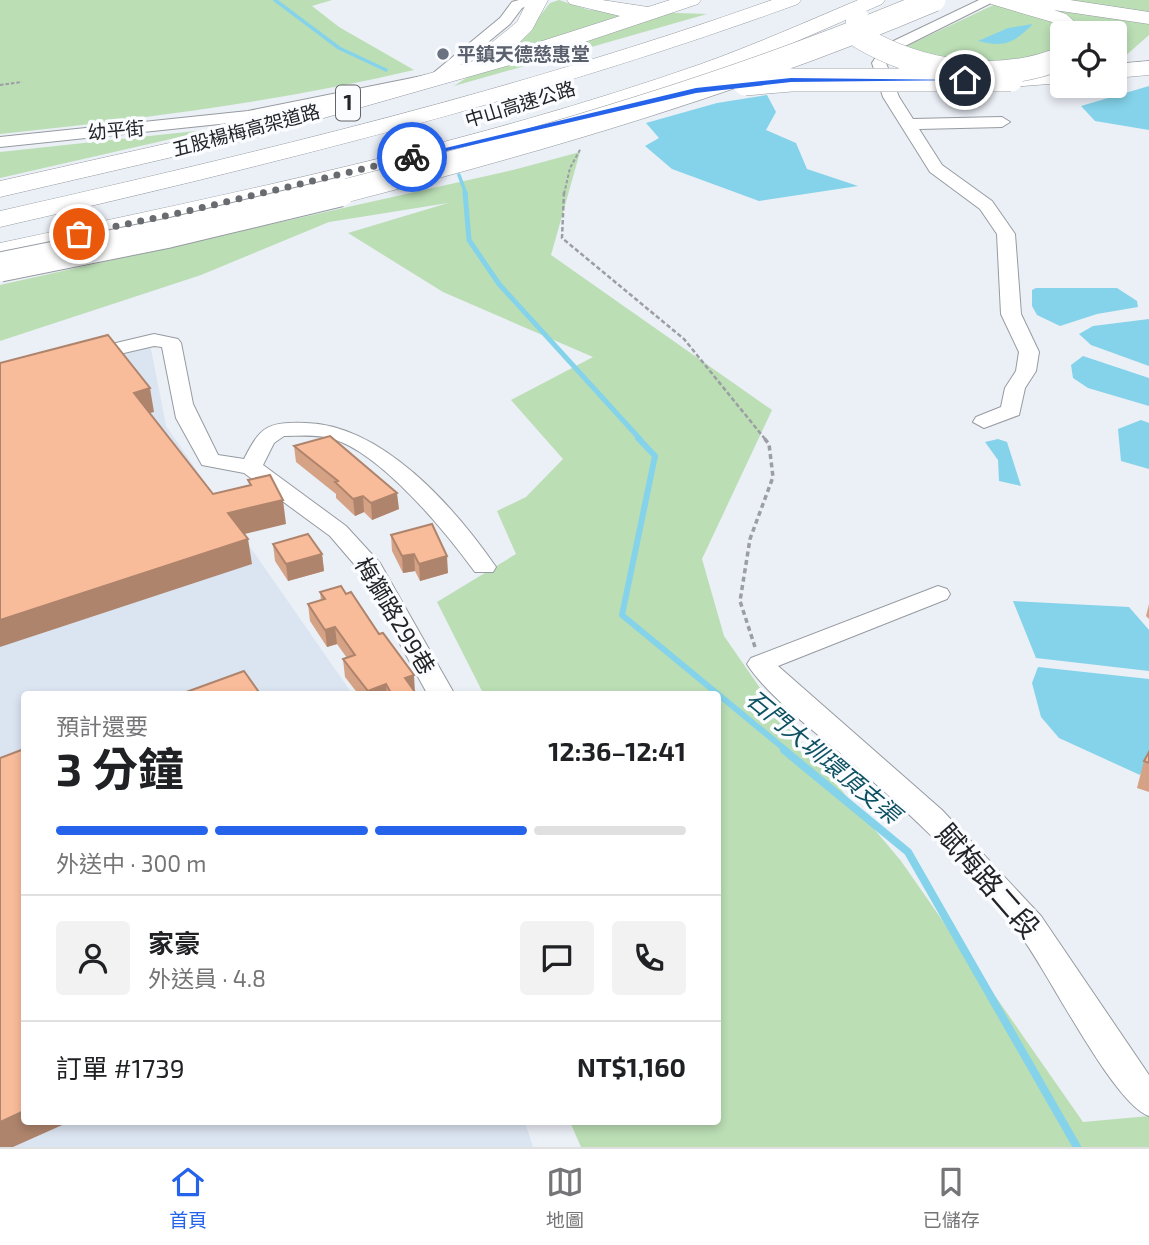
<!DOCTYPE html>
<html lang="zh-TW">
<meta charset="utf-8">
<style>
:root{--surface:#fff;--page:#f2f2f2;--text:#202124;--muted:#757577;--line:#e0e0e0;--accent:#2563eb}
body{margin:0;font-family:"Exo 2","Noto Sans TC",sans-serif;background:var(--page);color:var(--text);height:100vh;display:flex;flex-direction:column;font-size:26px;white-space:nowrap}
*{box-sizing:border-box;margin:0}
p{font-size:23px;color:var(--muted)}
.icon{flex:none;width:38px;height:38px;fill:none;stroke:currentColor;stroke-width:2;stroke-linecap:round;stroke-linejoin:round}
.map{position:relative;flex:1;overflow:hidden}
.drawer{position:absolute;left:21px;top:691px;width:700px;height:434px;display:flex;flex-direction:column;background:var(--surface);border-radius:7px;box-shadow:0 4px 10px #0003}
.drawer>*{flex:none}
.buttons{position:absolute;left:1050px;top:21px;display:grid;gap:14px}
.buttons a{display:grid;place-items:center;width:77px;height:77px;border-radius:7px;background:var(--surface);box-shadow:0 4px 10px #0003;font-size:35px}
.pin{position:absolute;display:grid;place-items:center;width:60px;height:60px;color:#fff;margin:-30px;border:4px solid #fff;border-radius:50%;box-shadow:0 2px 7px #0007}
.courier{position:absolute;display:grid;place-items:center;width:70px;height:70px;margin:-35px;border:5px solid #2563eb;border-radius:50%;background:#fff;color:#222;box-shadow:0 2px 9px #0007}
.headline em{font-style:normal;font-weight:700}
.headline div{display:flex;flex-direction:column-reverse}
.headline{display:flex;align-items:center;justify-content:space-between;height:119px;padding:0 35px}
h1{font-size:46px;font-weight:700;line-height:52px}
.bar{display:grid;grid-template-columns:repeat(4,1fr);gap:10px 7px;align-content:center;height:84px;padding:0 35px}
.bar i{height:9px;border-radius:5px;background:var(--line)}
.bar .on{background:var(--accent)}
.bar p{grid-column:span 4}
.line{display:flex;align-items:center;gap:18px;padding:0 35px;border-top:2px solid var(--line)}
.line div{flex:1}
.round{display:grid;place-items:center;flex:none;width:74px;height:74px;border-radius:7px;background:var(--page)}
.tabs{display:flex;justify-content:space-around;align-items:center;height:98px;border-top:2px solid var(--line);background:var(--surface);font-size:19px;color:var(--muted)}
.tabs a{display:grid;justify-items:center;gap:4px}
.tabs .on{color:var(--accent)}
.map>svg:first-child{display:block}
.built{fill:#dbe4f1}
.green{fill:#bbdeb5}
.water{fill:#84d3ea}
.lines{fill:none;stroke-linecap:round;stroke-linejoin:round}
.stream-far3{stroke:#84d3ea;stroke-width:3.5}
.stream-far2{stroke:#84d3ea;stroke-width:5}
.stream-far1{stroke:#84d3ea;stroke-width:6}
.stream{stroke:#84d3ea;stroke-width:8}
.minor-casing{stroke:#969ba1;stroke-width:2}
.highway-casing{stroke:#969ba1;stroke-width:1}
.path-far2{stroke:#9b9ea3;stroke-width:2;stroke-dasharray:3.5 2;stroke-linecap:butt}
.path-far1{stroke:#9b9ea3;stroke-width:2.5;stroke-dasharray:4.5 2.5;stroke-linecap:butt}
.path{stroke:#9b9ea3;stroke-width:3.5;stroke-dasharray:5 3.5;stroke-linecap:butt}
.minor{fill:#fff;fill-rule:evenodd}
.highway{fill:#fff;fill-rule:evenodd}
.highway-bridge-far1-casing{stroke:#969ba1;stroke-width:24;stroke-linecap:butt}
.highway-bridge-casing{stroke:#969ba1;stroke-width:31;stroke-linecap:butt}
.highway-bridge-far1{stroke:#fff;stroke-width:23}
.highway-bridge{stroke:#fff;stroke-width:29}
.wall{fill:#d6a285}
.shaded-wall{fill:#ae846c}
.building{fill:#f9bc9b;stroke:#ae846c;stroke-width:2}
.route{fill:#2563eb}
.done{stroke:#686b6f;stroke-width:7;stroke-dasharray:0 12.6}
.worship-dot{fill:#6b7280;stroke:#fafcff;stroke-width:2.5}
.labels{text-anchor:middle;stroke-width:7;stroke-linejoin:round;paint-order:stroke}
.far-worship-label{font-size:19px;font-weight:bold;fill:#5b616d;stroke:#fafcff;text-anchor:start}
.far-street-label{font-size:19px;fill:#222426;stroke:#fafcff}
.shield{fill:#fafcff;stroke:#636567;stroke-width:2}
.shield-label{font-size:21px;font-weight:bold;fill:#222426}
.street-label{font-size:23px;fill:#222426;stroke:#fafcff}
.water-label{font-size:24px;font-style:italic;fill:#0d5162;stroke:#fafcff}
.near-street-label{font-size:28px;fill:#222426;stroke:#fafcff}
</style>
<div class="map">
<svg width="1149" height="1147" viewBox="0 0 1149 1147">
<rect width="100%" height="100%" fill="#ebeff6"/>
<path class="built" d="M150,344L166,426L353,695H24V1122H525L533,1147H0V384Z"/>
<path class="green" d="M0,0H332L312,6L339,27L414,70C277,102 139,119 0,134Z
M559,0L589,10L707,14L454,86L518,44L550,3Z
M1004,0H1149V35L1115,65V33H1062V70L895,73L909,45Z
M205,130L206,131L0,178V152Z
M580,152L551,255L772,410L702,559L724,636L780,717L901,861L1083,1122L1149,1116V1147H581L570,1122H718V695H484L437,602L516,554L497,511L526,497L563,459L511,400L593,357L443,292L348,233L448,203L329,222L201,275L0,341V285L513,170Z"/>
<path class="water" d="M1033,24C1013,43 1006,48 978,41L1008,28Z
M1149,86V130L1095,121L1081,106Z
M767,95L776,112L766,130L796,143L807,169L858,186L759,201L672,169L645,146L659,138L646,123L717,103Z
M1036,288H1117L1137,301L1138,307L1097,314L1060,326L1037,315L1032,306V290Z
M1149,319V366L1091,345L1079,334L1093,326Z
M1083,356L1149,378V406L1088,388L1073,378L1071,365Z
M1141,420L1149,423V469L1121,461L1118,429Z
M998,439L1007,442L1021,486L999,481L998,460L985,442Z
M1013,601L1129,607L1149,630V671L1036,658Z
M1038,667L1149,679V758L1140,775L1059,738L1041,717L1032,683Z"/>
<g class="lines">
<path class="stream-far3" d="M275,0L339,48L386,70
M459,175L466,194"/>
<path class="stream-far2" d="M465,192L469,240L499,284L640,439"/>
<path class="stream-far1" d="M638,438L655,456L622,615L787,751"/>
<path class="stream" d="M784,750L908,852L1077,1147"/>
<g class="minor-casing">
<path id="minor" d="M519,0H540L522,8L510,24L442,80L248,121L0,147V137L248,111L432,74L500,18L512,2Z
M979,0H997L893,52L886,63L899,97L913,119L1002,117L1010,122L1002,127L919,129L942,165L992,201L1015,234L1021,314L1039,352L1036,371L1025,388L1019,415L984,428L973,422L976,417L1001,407L1005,388L1016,371L1019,352L1001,314L997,234L980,209L930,172L883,97L872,63L883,46Z
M154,334L178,339L181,343L193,404L218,455L244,459C261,425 269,422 306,423C383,425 455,508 496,567L493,572H475C445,531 382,454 333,439C318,434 300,436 284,436L274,443L263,465L346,526L380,563L455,695H428L360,571L330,536L244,473L202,465L176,418L162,347L154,346L85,362L75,356L78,352Z
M938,586L947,589L950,594L947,599L778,666L942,810L1041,916L1149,1075V1116C1112,1103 1047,969 1018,932C970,869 910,814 851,762C820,736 768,697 747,664L751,658Z"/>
</g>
<g class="highway-casing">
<path id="highway" d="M528,0H548L532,30L511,51L620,16L570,4L567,0H602L648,7L670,0H701L698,4L552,53L250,139L0,197V181L236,128L477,60L479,53L517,22Z
M772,0H801L798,4C537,99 270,165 0,227V211C261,152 519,90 772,0Z
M858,0H885L882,4C827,28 773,53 716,73C484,156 241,208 0,259V243C236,193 473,144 701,64C754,45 806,22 858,0Z
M988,0H1070L1149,12V24L1054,10L1066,14L1087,33H1064L1052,22L991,4Z
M1149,61V75L1115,78V64Z
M1062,69V83L1011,87L1000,80L1011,73Z"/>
</g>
<path class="path-far2" d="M0,85L22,82
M564,194L570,168L581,148"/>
<path class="path-far1" d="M564,192L562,238L684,339L765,439"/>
<path class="path" d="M755,647L740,601L750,539L773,477L769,444L764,438"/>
<use href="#minor" class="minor"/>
<use href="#highway" class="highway"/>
<g class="highway-bridge-far1-casing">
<path id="highway-bridge-far1" d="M857,18L860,37C919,72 997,85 1062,58
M745,84L791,80H1011
M333,194C536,142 741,82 934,0"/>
</g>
<g class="highway-bridge-casing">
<path id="highway-bridge" d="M0,267L169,233L340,192"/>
</g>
<use href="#highway-bridge-far1" class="highway-bridge-far1"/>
<use href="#highway-bridge" class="highway-bridge"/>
</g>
<path class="wall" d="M294,446L399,509L372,520L364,512L355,516L336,498V494L296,462Z
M391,535L448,573L420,581L415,571L403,573L392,551Z
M273,544L322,554L324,571L288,581L275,561Z
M320,592L415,692L417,695H359L345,677L343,659L347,658L337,644L327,647L310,621L308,604L321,600Z
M1149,604V619L1146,616Z
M1149,752V792L1137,788L1144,761Z"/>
<path class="shaded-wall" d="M150,388L154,412L138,416L134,393Z
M397,493L399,509L372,520L371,503Z
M363,496L364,512L355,516L353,499Z
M283,500L286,524L232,537L228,513Z
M248,539L252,564L0,647V620Z
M322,554L324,571L288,581L286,564Z
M414,554L415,571L403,573L402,556Z
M447,556L448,573L420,581L419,564Z
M335,627L337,644L327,647L325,630Z
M414,675L415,693L405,678Z
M386,684L387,695H369L368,691Z
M24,1111V1122H69L13,1147H0V1122Z"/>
<path class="building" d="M108,335L150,388L134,393L213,494L251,485L248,480L270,475L283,500L228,513L248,539L0,620V363Z
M330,436L397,493L371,503L363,496L353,499L335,482L338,481L294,446Z
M432,524L447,556L419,564L414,554L402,556L391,535Z
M308,534L322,554L286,564L273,544Z
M341,586L346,594L351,592L379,634L383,633L414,675L405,678L417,695H392L386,684L368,691L343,659L355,655L335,627L325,630L308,604L325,599L320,592Z
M244,671L261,695H178Z
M24,749V1111L0,1122V758Z
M1149,752V763L1144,761Z"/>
<path class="route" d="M791,78L969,80L791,82L696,93L412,159L408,157L696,88Z"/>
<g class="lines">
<path class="done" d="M79,234L184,212L412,157"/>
</g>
<circle class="worship-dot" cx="443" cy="54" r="7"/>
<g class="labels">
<g class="far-worship-label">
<text x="457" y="61">平鎮天德慈惠堂</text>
</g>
<g class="far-street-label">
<text transform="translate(520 104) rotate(-17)" y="7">中山高速公路</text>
<text transform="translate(116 130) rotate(-5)" y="7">幼平街</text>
<text transform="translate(246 130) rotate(-15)" y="7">五股楊梅高架道路</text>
</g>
<rect class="shield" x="336" y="85.5" width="24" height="35" rx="5"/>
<g class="shield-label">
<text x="348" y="110">1</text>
</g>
<g class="street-label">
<text transform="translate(395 616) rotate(59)" y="8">梅獅路299巷</text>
</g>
<g class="water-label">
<text transform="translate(823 757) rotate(40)" y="8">石門大圳環頂支渠</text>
</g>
<g class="near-street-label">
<text transform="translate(988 881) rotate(49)" y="10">賦梅路二段</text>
</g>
</g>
</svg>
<div class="buttons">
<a><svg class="icon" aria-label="locate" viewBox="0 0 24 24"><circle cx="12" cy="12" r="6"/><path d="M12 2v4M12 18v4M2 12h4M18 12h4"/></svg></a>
</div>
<div class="pin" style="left:79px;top:234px;background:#ea580c"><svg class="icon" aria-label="bag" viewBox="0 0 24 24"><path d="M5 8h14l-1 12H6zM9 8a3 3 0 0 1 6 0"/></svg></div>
<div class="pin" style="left:965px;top:80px;background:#1f2937"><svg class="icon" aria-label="home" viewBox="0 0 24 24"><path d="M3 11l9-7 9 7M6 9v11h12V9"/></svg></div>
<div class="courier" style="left:412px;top:157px"><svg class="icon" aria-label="bike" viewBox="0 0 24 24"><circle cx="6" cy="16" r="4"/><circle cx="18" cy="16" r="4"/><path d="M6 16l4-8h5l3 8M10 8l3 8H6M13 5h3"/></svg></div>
<section class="drawer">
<div class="headline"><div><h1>3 分鐘</h1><p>預計還要</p></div><em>12:36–12:41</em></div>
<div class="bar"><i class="on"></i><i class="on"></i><i class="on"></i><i></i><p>外送中 · 300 m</p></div>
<div class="line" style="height:126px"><a class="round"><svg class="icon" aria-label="person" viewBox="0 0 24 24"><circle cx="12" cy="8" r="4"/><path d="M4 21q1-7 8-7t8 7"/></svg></a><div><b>家豪</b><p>外送員 · 4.8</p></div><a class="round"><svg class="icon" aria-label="chat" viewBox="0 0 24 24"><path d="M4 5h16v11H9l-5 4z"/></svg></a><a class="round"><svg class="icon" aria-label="phone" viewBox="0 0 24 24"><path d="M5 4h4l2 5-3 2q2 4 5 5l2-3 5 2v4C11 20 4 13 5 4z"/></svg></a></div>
<div class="line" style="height:91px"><div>訂單 #1739</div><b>NT$1,160</b></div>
</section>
</div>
<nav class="tabs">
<a class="on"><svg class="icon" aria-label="home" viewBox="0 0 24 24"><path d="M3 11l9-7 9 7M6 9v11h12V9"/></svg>首頁</a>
<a><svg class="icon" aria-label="map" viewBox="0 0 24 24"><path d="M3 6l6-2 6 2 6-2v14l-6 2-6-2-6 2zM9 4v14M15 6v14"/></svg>地圖</a>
<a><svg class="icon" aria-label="saved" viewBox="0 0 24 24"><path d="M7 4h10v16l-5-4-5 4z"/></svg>已儲存</a>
</nav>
